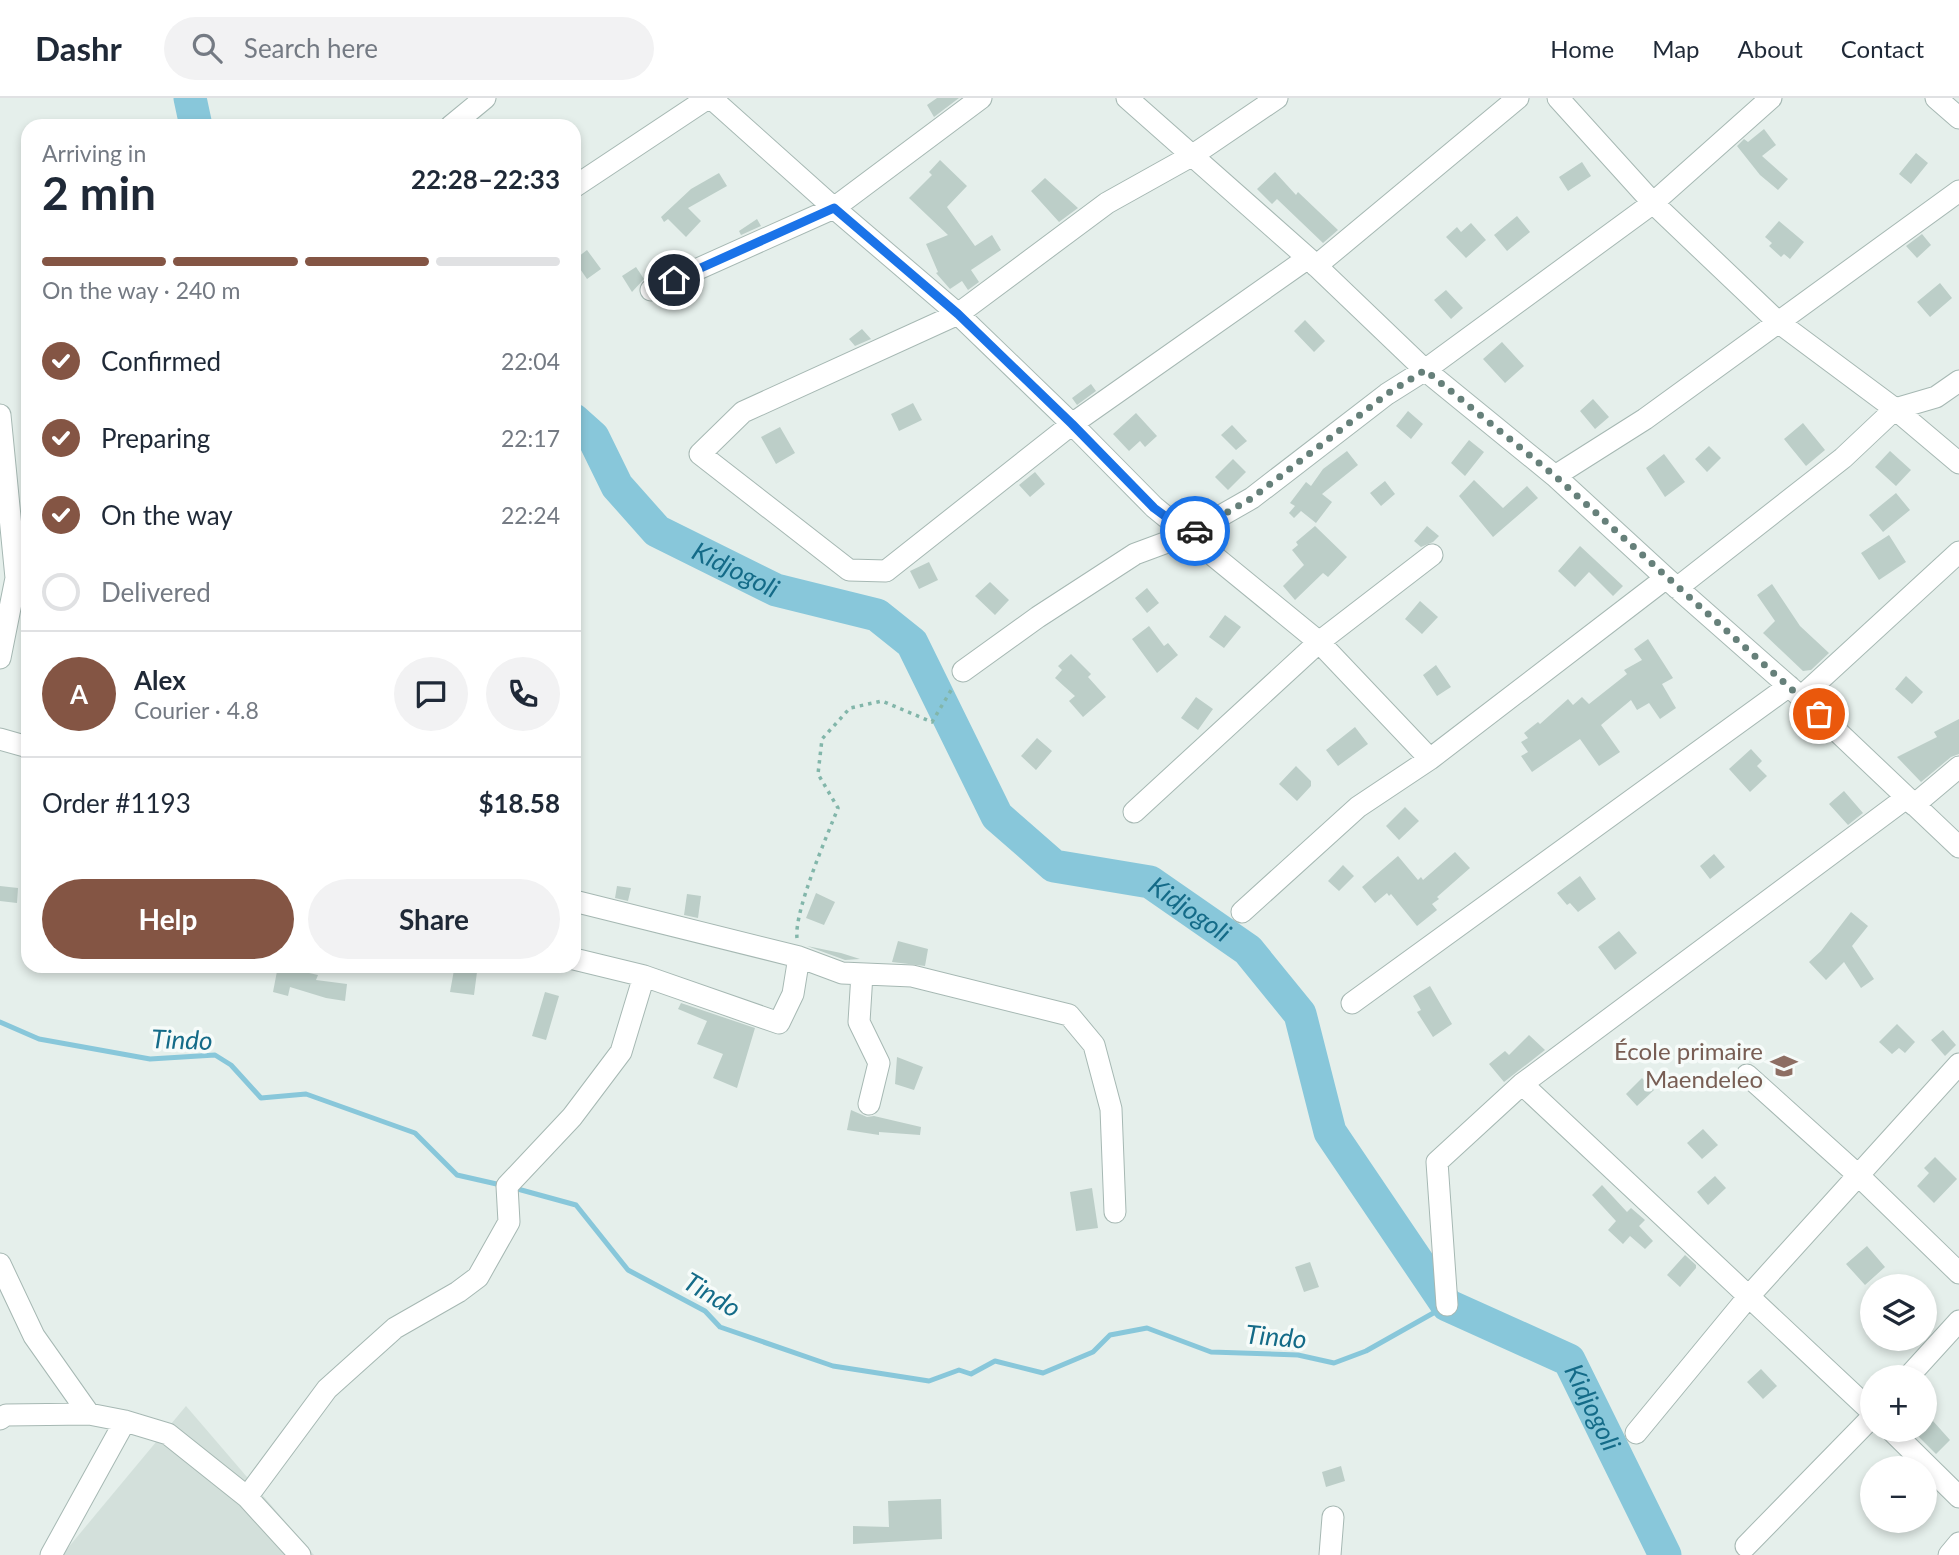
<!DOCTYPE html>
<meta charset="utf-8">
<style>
:root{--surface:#fff;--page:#f2f2f3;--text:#1f2937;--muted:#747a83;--line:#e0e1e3;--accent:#845544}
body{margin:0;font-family:Lato,sans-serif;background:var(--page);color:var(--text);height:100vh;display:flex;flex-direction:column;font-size:26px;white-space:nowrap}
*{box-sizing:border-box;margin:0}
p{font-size:23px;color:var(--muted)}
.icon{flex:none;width:38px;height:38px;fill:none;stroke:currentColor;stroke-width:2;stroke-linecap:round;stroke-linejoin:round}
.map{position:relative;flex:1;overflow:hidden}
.side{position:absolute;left:21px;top:21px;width:560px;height:854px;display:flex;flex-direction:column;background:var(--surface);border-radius:21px;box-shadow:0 4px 10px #0003}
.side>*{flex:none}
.controls{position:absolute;left:1860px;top:1176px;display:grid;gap:14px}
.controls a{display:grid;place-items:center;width:77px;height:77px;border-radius:50%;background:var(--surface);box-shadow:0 4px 10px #0003;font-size:35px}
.pin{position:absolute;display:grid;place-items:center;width:60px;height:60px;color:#fff;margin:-30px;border:4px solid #fff;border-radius:50%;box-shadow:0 2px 7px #0007}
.courier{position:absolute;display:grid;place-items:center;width:70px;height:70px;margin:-35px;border:5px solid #1a73e8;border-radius:50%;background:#fff;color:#222;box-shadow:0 2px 9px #0007}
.overview em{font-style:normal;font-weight:700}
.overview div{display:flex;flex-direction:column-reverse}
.overview{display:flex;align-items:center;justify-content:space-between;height:119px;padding:0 21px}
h1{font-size:46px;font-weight:700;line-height:52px}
.bar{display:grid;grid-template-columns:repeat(4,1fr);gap:10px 7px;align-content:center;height:84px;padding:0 21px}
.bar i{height:9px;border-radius:5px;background:var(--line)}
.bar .on{background:var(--accent)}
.bar p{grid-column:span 4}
.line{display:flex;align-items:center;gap:18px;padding:0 21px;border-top:2px solid var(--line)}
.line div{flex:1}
.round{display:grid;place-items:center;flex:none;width:74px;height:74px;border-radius:37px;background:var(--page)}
ol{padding:0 21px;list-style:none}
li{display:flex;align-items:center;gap:21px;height:77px}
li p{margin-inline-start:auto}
li .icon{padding:7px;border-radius:50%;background:var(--accent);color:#fff;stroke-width:4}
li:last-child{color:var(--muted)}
li i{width:38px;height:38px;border:4px solid var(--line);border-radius:50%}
.action{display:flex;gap:14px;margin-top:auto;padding:14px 21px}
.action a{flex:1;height:80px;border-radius:42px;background:var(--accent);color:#fff;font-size:28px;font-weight:700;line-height:80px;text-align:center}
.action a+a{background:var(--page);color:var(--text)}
header{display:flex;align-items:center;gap:42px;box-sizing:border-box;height:98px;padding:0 35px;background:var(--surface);border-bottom:2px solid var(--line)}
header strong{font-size:33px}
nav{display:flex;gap:38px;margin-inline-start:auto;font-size:24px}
.search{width:490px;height:63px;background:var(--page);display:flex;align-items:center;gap:18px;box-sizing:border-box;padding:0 24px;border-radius:38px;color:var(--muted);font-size:26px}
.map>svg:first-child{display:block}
.built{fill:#d3e0db}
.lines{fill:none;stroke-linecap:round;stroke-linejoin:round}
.stream{stroke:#88c7da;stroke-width:5}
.river{stroke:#88c7da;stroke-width:33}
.building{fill:#bccec8}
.minor-casing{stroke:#a6b8b3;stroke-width:23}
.path{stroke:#82b6aa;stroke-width:3.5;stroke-dasharray:3.5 5;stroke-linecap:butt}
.minor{stroke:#fff;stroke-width:21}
.done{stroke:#66807a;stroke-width:7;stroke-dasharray:0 12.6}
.route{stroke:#1a73e8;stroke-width:9}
.labels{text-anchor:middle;stroke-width:7;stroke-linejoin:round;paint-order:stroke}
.education-label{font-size:24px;fill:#785e54;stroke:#f6fbf9;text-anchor:end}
.water-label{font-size:26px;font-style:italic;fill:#146b88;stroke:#f6fbf9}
</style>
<header>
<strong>Dashr</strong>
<div class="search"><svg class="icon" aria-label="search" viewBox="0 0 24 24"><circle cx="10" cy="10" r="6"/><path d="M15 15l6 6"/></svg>Search here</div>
<nav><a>Home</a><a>Map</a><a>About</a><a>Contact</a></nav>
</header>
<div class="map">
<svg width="1959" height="1457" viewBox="0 0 1959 1457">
<rect width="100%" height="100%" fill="#e5efeb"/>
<path class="built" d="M186,1308L314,1457H62Z"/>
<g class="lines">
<path class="stream" d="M0,924L39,941L150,961L215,957L231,967L261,1000L306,996L415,1035L457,1077L501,1087
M514,1090L576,1107L628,1172L705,1213L720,1229L833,1268L929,1283L959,1272L971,1276L995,1263L1043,1275L1093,1254L1110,1237L1147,1230L1211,1254L1298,1257L1334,1265L1366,1253L1444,1209"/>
<g class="river">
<path d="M190,0L196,28"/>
<path id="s1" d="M574,322L593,339L617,388L657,433L776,492L877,517L912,545L997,718L1054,768L1150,784L1248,852L1300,916L1330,1034L1447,1207L1569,1262L1665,1457"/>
</g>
</g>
<path class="building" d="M937,0H959L934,19L927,7Z
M1764,31L1776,47L1762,58L1788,81L1778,92L1760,77L1737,48L1744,41L1748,44Z
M1916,55L1928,65L1911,86L1899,76Z
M940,62L967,88L947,109L975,148L992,137L1001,152L971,172L979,184L968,192L962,183L950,191L936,175L938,174L926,146L948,137L909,100L932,77L929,74Z
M1582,64L1591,78L1568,93L1559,79Z
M1275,74L1296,97L1298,94L1338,132L1323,145L1277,101L1272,106L1257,91Z
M719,75L727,88L688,110L701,123L686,139L668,121L664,124L661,119L691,91Z
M1045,80L1078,110L1059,124L1031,93Z
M1517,118L1530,134L1507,153L1494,137Z
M757,121L761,128L741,137L739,133Z
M1779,123L1804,144L1790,161L1784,156L1781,159L1769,148L1772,145L1765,139Z
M1471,125L1486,142L1466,160L1446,139L1457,129L1461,134Z
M1922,136L1931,147L1917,160L1906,148Z
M587,152L601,171L587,181L574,162Z
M636,169L644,181L632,194L622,178Z
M1940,185L1952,200L1930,219L1917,204Z
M1446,192L1463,210L1451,221L1434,202Z
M1305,222L1325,243L1314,254L1294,233Z
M862,231L871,241L855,248L849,241Z
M1502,244L1524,268L1505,285L1483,261Z
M1091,286L1096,293L1077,307L1072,300Z
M1593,301L1609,319L1595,331L1580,313Z
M913,305L922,322L899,333L891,316Z
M1408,313L1423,326L1411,341L1396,328Z
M1136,315L1157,338L1145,349L1140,343L1129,353L1113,336Z
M1803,325L1825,352L1806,368L1784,341Z
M1232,327L1247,343L1236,352L1221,337Z
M780,329L795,355L776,366L761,339Z
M1469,342L1484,354L1465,378L1451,365Z
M1709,348L1721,360L1707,374L1695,361Z
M1347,353L1358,367L1322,396L1332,404L1316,425L1301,413L1294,420L1289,415L1295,408L1290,405L1306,384L1311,388L1323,371Z
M1890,353L1911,372L1896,388L1875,369Z
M1664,356L1685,384L1665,399L1646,370Z
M1233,361L1246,374L1228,392L1215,379Z
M1035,374L1045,386L1030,399L1019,387Z
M1474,382L1503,410L1527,388L1538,400L1493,439L1459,398Z
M1385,383L1395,396L1381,408L1370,395Z
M1896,395L1910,412L1883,434L1869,417Z
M1315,428L1347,459L1328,479L1323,475L1295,502L1283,488L1304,467L1292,452L1298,447L1296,444Z
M1427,428L1439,438L1433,444L1421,449L1414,443Z
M1889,437L1906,464L1879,482L1861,455Z
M1580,448L1623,488L1613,498L1589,474L1575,489L1558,473Z
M929,464L938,482L919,491L910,473Z
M990,484L1009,502L995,517L975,498Z
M1772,486L1800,528L1829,555L1811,572L1803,573L1763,535L1775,523L1757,497Z
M1147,490L1159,505L1147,515L1135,500Z
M1420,503L1438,519L1422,536L1405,521Z
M1225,517L1241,529L1224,550L1209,539Z
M1149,528L1164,548L1168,545L1178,557L1157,575L1132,541Z
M1648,541L1673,580L1662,586L1676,610L1660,621L1649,605L1637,612L1631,602L1601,627L1620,654L1599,668L1580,641L1532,674L1521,658L1528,654L1521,644L1528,640L1524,635L1538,624L1540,626L1568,601L1573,607L1582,599L1589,606L1627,576L1624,572L1642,562L1634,551Z
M1071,556L1091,576L1088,579L1106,599L1083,619L1069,603L1075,598L1055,580L1062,572L1058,568Z
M1436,567L1451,589L1437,598L1423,577Z
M1906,578L1923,594L1912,606L1895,591Z
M1196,599L1213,611L1198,632L1181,620Z
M1959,621V656L1951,659L1921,684L1897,659L1937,639L1934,634Z
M1355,629L1368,646L1338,668L1326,652Z
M1037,640L1052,653L1036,672L1021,658Z
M1751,651L1762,663L1757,668L1767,678L1750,694L1729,671Z
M1296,668L1311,683V688L1297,703L1279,686Z
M1844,693L1863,715L1848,727L1829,706Z
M1405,709L1419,723L1399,742L1386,728Z
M1455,754L1470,770L1437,799L1439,801L1432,806L1437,812L1417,828L1391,796L1389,798L1387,795L1375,805L1362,789L1398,758L1418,782L1421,779L1423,782Z
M1714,756L1725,769L1710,781L1700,768Z
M1343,767L1354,778L1339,793L1328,783Z
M1580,778L1596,801L1578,814L1570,805L1567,807L1557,795Z
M0,788L18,790L17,805L0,803Z
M617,788L631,790L628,803L615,800Z
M816,795L835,804L824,827L806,820Z
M687,796L701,798L698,820L684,817Z
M1851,814L1868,828L1852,848L1874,881L1861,890L1844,864L1826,882L1809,864L1821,853Z
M1619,833L1637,855L1615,872L1598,849Z
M898,843L928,851L925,868L892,864Z
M807,848L841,855L860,861L845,862Z
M278,868L318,877L316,882L347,886L345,903L326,900L290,889L288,898L273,894Z
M454,872L477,874L474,897L450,894Z
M1430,888L1452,926L1433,939L1417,914L1421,912L1413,898Z
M545,894L559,898L546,942L532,938Z
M681,905L755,930L737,990L713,980L723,956L697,946L707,923L678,911Z
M1897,926L1915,944L1905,955L1899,950L1892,956L1879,944Z
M1943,932L1956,947L1945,958L1931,942Z
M1529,937L1545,952L1504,984L1489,966L1505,953L1509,957Z
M897,959L923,969L914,992L895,986Z
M1642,980L1654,992L1637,1008L1626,996Z
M851,1012L867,1019L874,1018L921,1029L920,1037L879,1034V1037L847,1032Z
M1703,1031L1718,1047L1702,1061L1687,1045Z
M1935,1059L1957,1081L1934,1105L1917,1088L1929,1075L1924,1070Z
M1715,1078L1726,1090L1708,1107L1697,1094Z
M1602,1087L1627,1114L1631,1110L1645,1122L1639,1128L1653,1143L1645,1151L1630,1138L1623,1146L1608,1132L1616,1123L1592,1097Z
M1092,1090L1098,1130L1076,1133L1070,1094Z
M1867,1148L1885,1169L1865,1187L1846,1166Z
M1685,1157L1696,1167V1170L1680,1189L1667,1177Z
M1310,1164L1319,1189L1304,1194L1295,1169Z
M1761,1271L1777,1288L1763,1301L1747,1284Z
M1933,1323L1950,1342L1936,1356L1918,1338Z
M1341,1368L1345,1383L1326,1389L1322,1374Z
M941,1401L942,1441L853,1446V1428L889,1429L888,1403Z"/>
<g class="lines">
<g class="minor-casing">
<path id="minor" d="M711,0L834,110L958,216L1072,326L1154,409L1319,544L1430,661
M1127,0L1308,160L1425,272L1555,378L1666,480L1801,599L1959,749
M1277,0L1193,57L1107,105L958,216L743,314L700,356L849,472L886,473L1072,326L1308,160
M1558,0L1653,105L1778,224L1895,311L1959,365
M1936,0L1959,20
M451,28L485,0
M574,89L708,0
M1316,168L1518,0
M651,192L834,110L981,0
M0,317L16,480L0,560
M1555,378L1645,321L1959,93
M1677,490L1843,360L1895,311L1936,299L1959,283
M963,573L1038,519L1135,456L1189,436L1252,400L1387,296L1425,272L1653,105L1771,0
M1801,599L1959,454
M0,641L28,649
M1914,707L1959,669
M1134,714L1319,544L1432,457
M574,803L799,859L842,875L912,878L1069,917L1094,947L1111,1011L1115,1114
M1242,814L1358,709L1430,661L1666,480
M574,861L644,878L779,925L793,896L799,859
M862,876L859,924L879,965L869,1006
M1352,905L1789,588
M1747,977L1858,1077L1959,1175
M1522,986L1872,1314
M0,1166L34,1238L89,1316
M1447,1207L1437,1064L1522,986L1906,700
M1908,1279L1959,1223
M0,1321L6,1317L89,1316L125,1323L168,1336L247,1399L300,1457
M1891,1332L1959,1399
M1636,1335L1749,1198L1959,966
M247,1399L327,1291L395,1230L458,1194L478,1179L509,1124L507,1088L572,1019L621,954L644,878
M1746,1448L1872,1319
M51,1457L125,1323
M1330,1457L1333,1419
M1949,1457L1959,1445"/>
</g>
<path class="path" d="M797,840C794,813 827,738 838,710L818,676L822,641L850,610L882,603L932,624L953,589"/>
<use href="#minor" class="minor"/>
</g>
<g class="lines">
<path class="done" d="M1195,433L1252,400L1387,296L1425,272L1555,378L1819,616"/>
<path class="route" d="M674,182L834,110L958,216L1072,326L1154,410L1189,436L1195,433"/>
</g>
<defs>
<g id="school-bare" transform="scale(2.1)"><path d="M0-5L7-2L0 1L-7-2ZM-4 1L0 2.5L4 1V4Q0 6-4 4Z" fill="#8d6e63" stroke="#f6fbf9" stroke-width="2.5" paint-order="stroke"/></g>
</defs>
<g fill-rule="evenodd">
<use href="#school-bare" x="1784" y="968"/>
</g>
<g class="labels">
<g class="education-label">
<text x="1763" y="962">École primaire<tspan x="1763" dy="28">Maendeleo</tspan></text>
</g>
<g class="water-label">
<text dy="9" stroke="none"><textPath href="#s1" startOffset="228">Kidjogoli</textPath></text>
<text dy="9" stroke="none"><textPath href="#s1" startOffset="836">Kidjogoli</textPath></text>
<text transform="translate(182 942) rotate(2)" y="9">Tindo</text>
<text transform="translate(712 1197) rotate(31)" y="9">Tindo</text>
<text transform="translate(1276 1239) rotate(5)" y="9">Tindo</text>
<text dy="9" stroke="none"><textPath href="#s1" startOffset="1507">Kidjogoli</textPath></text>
</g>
</g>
</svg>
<div class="controls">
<a><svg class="icon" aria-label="layers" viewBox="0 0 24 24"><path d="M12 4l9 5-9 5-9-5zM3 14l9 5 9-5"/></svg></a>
<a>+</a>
<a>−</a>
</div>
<div class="pin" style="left:1819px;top:616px;background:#ea580c"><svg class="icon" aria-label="bag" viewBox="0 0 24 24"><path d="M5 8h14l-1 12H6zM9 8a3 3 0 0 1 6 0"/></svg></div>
<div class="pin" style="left:674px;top:182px;background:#1f2937"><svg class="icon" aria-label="home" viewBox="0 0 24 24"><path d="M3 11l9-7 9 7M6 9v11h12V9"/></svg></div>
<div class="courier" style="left:1195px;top:433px"><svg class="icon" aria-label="car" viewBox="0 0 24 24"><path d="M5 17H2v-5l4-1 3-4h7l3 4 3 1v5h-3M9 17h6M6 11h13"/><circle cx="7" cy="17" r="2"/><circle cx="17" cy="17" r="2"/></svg></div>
<section class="side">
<div class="overview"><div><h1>2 min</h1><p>Arriving in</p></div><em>22:28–22:33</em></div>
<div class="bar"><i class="on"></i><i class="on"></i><i class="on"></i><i></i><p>On the way · 240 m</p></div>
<ol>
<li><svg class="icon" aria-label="check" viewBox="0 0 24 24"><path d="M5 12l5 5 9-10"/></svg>Confirmed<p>22:04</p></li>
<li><svg class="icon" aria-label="check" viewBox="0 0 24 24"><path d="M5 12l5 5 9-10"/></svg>Preparing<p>22:17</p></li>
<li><svg class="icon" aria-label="check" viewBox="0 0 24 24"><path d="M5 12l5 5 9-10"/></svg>On the way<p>22:24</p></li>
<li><i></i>Delivered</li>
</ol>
<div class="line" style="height:126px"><b class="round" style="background:var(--accent);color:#fff">A</b><div><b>Alex</b><p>Courier · 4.8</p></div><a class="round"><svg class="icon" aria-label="chat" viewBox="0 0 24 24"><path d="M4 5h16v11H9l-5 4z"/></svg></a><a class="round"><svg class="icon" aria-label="phone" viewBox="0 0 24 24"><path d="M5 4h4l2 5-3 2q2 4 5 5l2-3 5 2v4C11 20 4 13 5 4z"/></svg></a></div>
<div class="line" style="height:91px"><div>Order #1193</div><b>$18.58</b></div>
<div class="action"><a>Help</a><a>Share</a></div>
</section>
</div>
